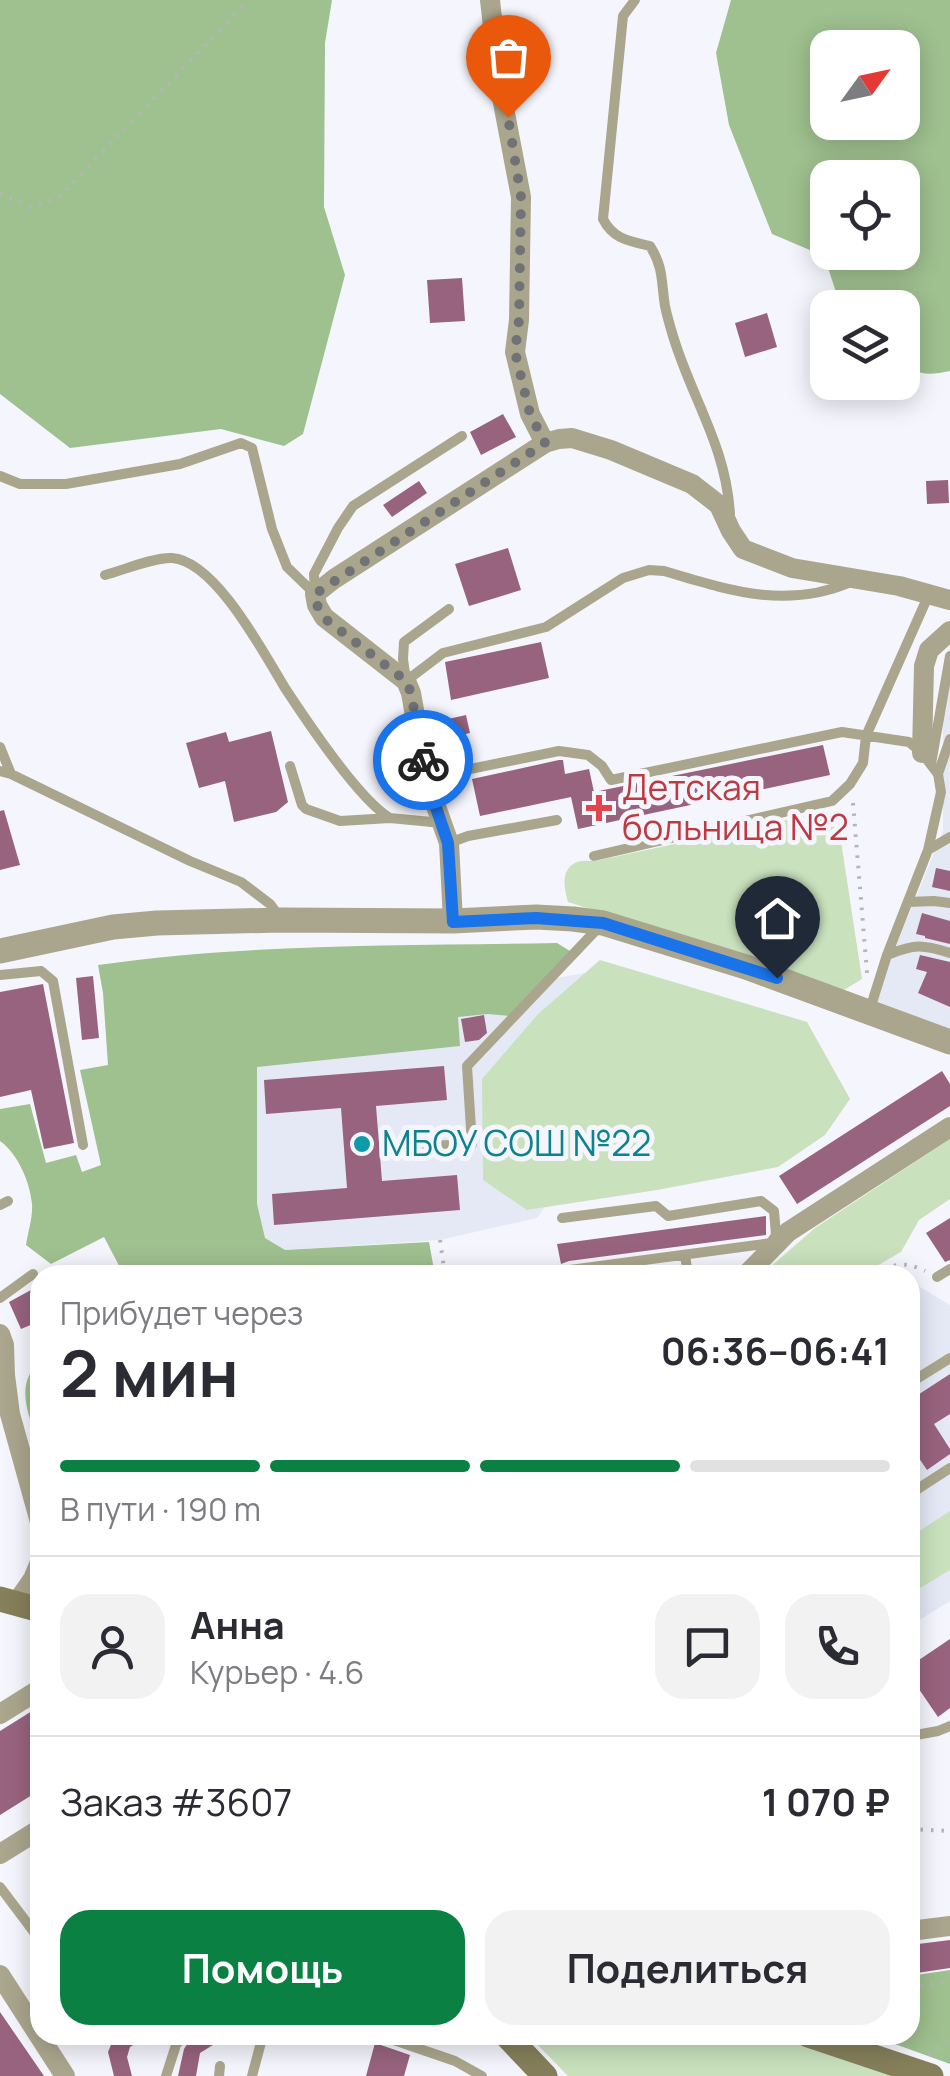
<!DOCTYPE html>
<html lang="ru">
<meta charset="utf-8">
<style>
:root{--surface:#fff;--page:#f2f2f3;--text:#2b2b33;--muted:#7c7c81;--line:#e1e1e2;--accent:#0b8043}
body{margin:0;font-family:Manrope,sans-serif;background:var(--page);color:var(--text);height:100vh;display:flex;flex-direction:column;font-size:38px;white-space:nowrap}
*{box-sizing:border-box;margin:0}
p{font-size:32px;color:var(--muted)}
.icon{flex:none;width:55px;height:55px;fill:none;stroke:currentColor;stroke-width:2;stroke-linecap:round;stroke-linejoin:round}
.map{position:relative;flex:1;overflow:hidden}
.side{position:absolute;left:30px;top:1265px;width:890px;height:780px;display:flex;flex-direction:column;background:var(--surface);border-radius:30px;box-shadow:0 5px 25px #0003}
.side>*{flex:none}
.needle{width:65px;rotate:57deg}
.fabs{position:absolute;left:810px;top:30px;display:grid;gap:20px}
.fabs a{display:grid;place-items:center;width:110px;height:110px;border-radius:20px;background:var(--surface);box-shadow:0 5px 25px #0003;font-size:50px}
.pin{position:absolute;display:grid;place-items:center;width:85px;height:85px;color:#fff;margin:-102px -42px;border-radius:50% 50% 50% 0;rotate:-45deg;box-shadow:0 0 10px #0007}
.pin .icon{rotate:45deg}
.courier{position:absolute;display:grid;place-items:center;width:100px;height:100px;margin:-50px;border:8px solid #1a73e8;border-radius:50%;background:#fff;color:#222;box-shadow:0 2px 12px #0007}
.summary em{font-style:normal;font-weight:700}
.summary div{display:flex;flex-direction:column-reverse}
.summary{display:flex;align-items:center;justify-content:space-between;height:170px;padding:0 30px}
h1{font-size:65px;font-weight:700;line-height:75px}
.bar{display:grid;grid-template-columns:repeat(4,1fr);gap:15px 10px;align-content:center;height:120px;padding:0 30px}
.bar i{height:12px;border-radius:8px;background:var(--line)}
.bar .current{background:var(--accent)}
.bar p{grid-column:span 4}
.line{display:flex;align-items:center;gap:25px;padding:0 30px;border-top:2px solid var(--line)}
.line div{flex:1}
.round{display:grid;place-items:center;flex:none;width:105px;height:105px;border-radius:30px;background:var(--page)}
.button{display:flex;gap:20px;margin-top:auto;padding:20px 30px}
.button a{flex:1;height:115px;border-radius:30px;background:var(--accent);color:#fff;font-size:40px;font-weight:700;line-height:115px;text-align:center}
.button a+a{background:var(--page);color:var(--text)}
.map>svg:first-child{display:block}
.built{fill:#e5e9f6}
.green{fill:#c9e1bd}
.forest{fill:#9fc08f;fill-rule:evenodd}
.building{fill:#98637e}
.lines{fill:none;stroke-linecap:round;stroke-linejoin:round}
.path{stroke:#b4b5ba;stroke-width:4;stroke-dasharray:2.5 8;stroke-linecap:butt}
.service{stroke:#aaa68d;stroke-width:10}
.minor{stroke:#aaa68d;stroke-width:20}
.tertiary{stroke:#aaa68d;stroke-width:25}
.secondary{stroke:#857f5a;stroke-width:25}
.done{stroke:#717276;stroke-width:10;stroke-dasharray:0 18}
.route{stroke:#1a73e8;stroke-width:12}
.health-dot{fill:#e0444e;stroke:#f5f6fd;stroke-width:4}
.culture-dot{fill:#0f9aa8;stroke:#f5f6fd;stroke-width:4}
.labels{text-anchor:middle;stroke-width:10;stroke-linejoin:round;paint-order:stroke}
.health-label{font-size:35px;fill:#be3a42;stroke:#f5f6fd;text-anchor:start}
.culture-label{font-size:35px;fill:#0d838f;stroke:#f5f6fd;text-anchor:start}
</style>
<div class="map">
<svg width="950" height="2076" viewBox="0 0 950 2076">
<rect width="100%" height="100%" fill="#f5f6fd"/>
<path class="built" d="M950,645V1042L869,1012L943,831V668Z
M602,970L807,1022L850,1099L763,1156L551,1198L537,1218L440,1240L285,1250L225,1240L245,1033Z
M910,1281L950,1305V1601L910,1626Z"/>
<path class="green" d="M815,814L830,817L839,828L862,979L844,990L568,902C564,888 560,869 577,862C582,860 589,861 595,861Z
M600,960L807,1022L850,1099L825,1135L778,1167L657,1190L527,1210L483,1180L482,1079L538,1014Z
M950,1139V1199L919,1220L901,1252L861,1275H761L815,1228Z
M950,1511V1570L910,1594V1537Z
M528,2035H785L898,2076H568Z"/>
<path class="forest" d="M0,0H332L325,43L324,207L345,275L303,434L284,446L221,429L70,448L0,394Z
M731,0H950V371C930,375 915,377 903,359L902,308L841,307L824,256L772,234L729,125L716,53ZM828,48H902V122H828ZM828,178H902V252H828Z
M557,943L570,951L510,1016L488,1014L458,1017L460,1046L257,1067V1204L265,1238L285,1250L429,1242L435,1275H124L104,1237L51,1264L26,1245C28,1232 33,1217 32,1204C30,1182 18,1154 0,1141V1109L30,1104L46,1163L76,1155L82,1172L101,1165L80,1070L108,1065L103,993L98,965C250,943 404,946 557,943Z
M40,1362V1443C28,1417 14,1383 40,1362Z
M950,1970V2064L870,2035H910V1976Z"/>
<path class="building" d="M462,278L465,321L430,323L427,280Z
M767,313L777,347L745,357L735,323Z
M503,414L516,437L481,455L470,432Z
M948,480L949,503L927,504L926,481Z
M419,481L427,493L392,517L383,505Z
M508,548L521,590L469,606L455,564Z
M541,642L549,678L451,700L445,662Z
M466,715L470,733L448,738L444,720Z
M271,731L288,802L276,812L234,822L225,781L199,788L186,743L226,732L229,742Z
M823,745L830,775L578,829L571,797L480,816L472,779L559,760H563L565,774L589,769L594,792Z
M4,810L20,865L0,870V811Z
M936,868L950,871V891L932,887Z
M922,913L950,921V944L925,938V936L916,934Z
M920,955L950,962V1007L918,993L927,972L916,969Z
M93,976L99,1038L82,1040L76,978Z
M43,984L74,1143L44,1149L31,1090L0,1097V992Z
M484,1015L487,1033L479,1040L465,1042L461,1019Z
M444,1066L447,1100L376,1106L382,1181L457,1175L460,1210L274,1225L272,1194L347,1188L341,1108L266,1114L264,1080Z
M942,1071L950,1084V1106L797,1204L779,1176Z
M766,1216V1235L569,1261L561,1264L557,1244Z
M950,1218V1260L945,1262L926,1233Z
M40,1285V1321L21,1329L9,1302Z
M950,1374V1414L934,1424L950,1449V1454L927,1470L910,1445V1400Z
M950,1639V1708L938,1717L910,1676V1666Z
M40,1706V1790L0,1815V1731Z
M950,1940V1968L910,1974V1945Z
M0,2012L44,2076H0Z
M115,2035H149L130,2047L127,2057L132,2076H114L108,2052Z
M193,2035H229L200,2053L196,2076H178L184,2049Z
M375,2043L410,2055L404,2076H366Z"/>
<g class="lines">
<path class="path" d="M0,194L30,207L58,198L249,0
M853,803L867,973
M440,1240L445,1275
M875,1275C894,1263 905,1261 925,1271
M910,1829L950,1831
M910,1988L950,1981
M928,2054L950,2041"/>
<path class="service" d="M635,0L623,16L603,219C613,239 629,241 650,246C664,268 661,282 665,306C667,316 670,326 673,336C692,399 726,446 730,514
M0,476L20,484H66L180,464L241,443L252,448L272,529L287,567L315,594
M105,575C124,570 154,557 172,558C216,561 264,654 285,688C306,720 359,800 390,818
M315,593L314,574L338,528L353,506L462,436
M449,609L404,642L403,659L406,681L443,653L546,627L623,578L649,570L664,571C728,590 786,610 851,582
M0,747L11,774
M931,764L950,656
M290,766L302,805L306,809L340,821L390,818L442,823
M0,771L11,774L190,861L241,882L270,904L281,919
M938,774L950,739
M426,778L559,751L588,755L602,766L611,780L842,732L909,742L922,753L938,774L941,792L928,850L887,955L870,1009
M449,843L468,836L557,820
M928,850L950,837
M594,856L832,801L850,784L863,763L866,736L929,594
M908,902L934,901L950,903
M887,955C914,944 922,944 950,953
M0,975L41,971L53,981L83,1145
M405,1147L472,1144L467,1066L599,927
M0,1205L8,1201
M562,1218L656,1206L668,1216L761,1201L774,1211L776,1235L771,1243L570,1270
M685,1255L688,1275
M937,1277L950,1269
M0,1298L33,1274
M910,1383L950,1358
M910,1494L950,1468
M910,1736L938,1731L950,1726
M0,1887L40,1940
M379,2035L455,2061L482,2076
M166,2076L176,2045L184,2035
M219,2076L220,2066
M252,2076L263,2035"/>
<path class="minor" d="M490,0L499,82L521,197L519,320L515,352L530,414L545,443
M922,753L924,666L929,650L950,631
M453,921L449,843L426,778L411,693L406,681L324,617L317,605L315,594L334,579L545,443L559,439L572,438L611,450L692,484L719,505L731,531L743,549L792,568L899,586L950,600
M746,1275L788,1232L950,1127
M0,1334L4,1345L5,1375L10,1414L40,1522
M17,1602L33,1579L40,1562
M0,1714L40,1689
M0,1854L40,1829
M910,1931L950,1926
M0,1975L65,2076"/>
<path class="tertiary" d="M0,951L113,927L157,923L281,920L453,921L536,917L573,919L603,923L746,967L950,1042"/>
<path class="secondary" d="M0,1599L40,1610
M506,2035L545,2076
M808,2035L931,2076"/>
</g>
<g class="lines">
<path class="done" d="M423,760L411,693L406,681L324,618L317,605L315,594L545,443L530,414L515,352L519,320L521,197L508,117"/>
<path class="route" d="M423,760L426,778L448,843L453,922L536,918L603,923L777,978"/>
</g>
<path class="health-dot" d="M594 793h10v10h10v10h-10v10h-10v-10h-10v-10h10z"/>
<circle class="culture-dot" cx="362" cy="1144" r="10"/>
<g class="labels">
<g class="health-label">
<text x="622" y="800">Детская<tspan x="622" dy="40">больница №2</tspan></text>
</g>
<g class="culture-label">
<text x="382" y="1156">МБОУ СОШ №22</text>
</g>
</g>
</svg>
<div class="fabs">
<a><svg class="needle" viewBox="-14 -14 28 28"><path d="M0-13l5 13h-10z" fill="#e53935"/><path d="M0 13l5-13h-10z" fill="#7c7c81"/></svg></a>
<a><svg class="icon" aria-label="locate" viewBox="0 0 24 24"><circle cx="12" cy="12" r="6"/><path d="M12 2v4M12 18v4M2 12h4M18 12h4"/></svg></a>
<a><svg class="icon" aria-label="layers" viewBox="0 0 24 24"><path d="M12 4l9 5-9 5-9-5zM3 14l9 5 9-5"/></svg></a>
</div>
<div class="pin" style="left:508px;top:117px;background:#ea580c"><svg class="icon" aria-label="bag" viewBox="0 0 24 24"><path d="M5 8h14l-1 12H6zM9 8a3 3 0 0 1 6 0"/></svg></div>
<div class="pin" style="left:777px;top:978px;background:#1f2937"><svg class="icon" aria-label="home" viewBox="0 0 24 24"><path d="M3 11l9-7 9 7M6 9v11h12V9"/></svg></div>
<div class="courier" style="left:423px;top:760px"><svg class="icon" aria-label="bike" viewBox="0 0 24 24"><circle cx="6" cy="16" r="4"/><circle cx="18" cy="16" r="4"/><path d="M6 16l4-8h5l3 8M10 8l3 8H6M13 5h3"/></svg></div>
<section class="side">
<div class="summary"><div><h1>2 мин</h1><p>Прибудет через</p></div><em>06:36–06:41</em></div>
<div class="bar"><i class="current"></i><i class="current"></i><i class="current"></i><i></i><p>В пути · 190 m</p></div>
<div class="line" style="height:180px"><a class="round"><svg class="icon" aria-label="person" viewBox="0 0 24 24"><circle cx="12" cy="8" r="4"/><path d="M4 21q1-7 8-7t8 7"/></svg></a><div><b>Анна</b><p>Курьер · 4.6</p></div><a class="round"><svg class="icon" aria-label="chat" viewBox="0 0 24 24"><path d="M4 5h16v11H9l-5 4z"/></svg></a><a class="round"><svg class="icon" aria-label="phone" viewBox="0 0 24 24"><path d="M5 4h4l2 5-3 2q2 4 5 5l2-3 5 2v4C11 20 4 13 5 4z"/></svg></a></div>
<div class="line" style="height:130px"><div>Заказ #3607</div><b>1 070 ₽</b></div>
<div class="button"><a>Помощь</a><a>Поделиться</a></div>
</section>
</div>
